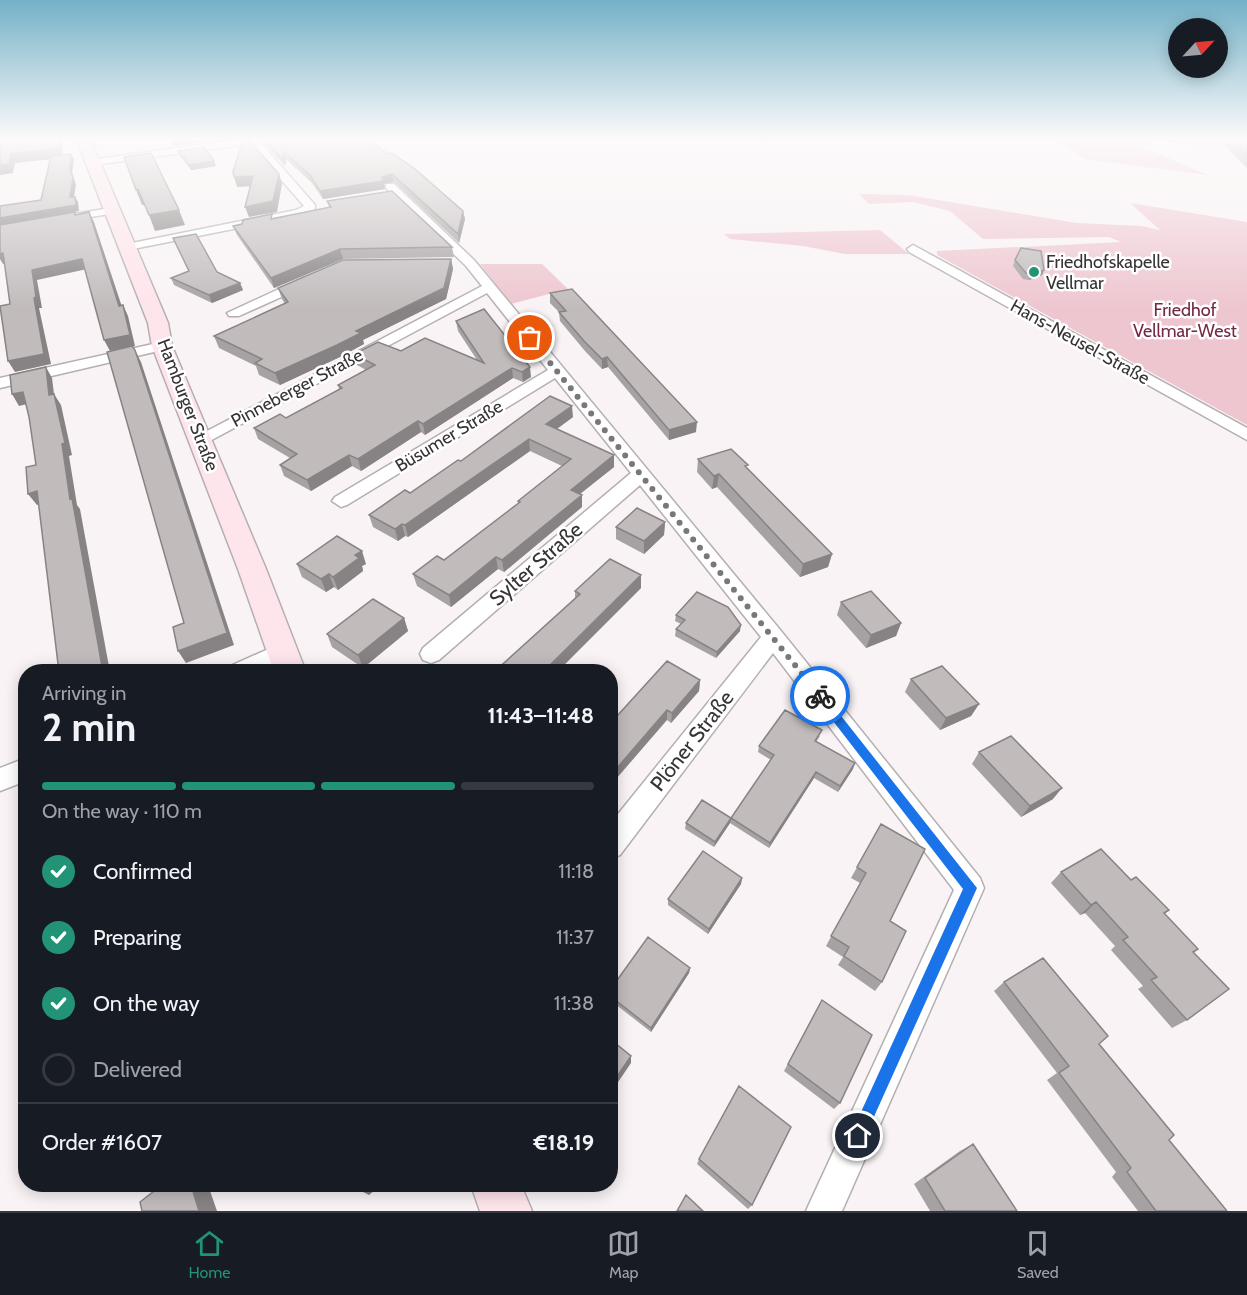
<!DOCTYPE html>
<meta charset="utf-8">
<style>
:root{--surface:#171b24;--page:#20242c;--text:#f1f3f6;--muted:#9ea1a6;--line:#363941;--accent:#229375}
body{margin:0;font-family:Cabin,sans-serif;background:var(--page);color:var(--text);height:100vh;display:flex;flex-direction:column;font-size:22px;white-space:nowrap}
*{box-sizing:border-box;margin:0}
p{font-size:20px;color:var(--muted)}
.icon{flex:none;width:33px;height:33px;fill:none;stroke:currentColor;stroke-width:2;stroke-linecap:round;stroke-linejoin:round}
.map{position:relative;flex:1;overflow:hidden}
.drawer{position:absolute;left:18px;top:664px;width:600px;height:528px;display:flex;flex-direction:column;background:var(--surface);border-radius:24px;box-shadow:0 3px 15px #0003}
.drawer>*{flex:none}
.needle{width:39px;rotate:64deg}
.fabs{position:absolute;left:1168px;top:18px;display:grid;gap:12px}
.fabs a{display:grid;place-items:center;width:60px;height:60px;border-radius:50%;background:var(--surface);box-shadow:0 3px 15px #0003;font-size:30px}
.pin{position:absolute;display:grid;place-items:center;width:51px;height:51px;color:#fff;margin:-26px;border:3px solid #fff;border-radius:50%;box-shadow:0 2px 6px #0007}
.courier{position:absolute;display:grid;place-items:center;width:60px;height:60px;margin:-30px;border:4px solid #1a73e8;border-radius:50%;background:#fff;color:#222;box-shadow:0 2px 8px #0007}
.overview em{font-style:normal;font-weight:700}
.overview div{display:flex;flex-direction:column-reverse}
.overview{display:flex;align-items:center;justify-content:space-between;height:102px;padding:0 24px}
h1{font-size:39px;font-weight:700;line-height:45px}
.bar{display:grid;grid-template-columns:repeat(4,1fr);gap:9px 6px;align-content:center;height:72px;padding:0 24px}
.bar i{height:8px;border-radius:4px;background:var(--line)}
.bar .selected{background:var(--accent)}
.bar p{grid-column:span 4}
.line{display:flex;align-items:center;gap:15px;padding:0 24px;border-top:2px solid var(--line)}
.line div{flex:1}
ol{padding:0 24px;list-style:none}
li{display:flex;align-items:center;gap:18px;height:66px}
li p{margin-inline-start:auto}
li .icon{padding:6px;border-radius:50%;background:var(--accent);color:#fff;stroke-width:4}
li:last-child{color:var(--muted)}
li i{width:33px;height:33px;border:3px solid var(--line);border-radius:50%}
.menu{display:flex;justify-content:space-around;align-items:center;height:84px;border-top:2px solid var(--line);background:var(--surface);font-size:16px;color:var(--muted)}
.menu a{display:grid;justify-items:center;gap:3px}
.menu .selected{color:var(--accent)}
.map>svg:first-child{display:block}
.green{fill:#eec6d0}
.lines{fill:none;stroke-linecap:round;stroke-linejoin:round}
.street-casing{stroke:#b4afb0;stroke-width:3}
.secondary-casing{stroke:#b4afb0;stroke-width:3}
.street{fill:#fff;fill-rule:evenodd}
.secondary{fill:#fee4eb;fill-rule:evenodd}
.wall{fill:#a6a1a2}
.shaded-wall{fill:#878384}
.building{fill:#c1bbbc;stroke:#878384;stroke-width:1.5}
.route{fill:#1a73e8}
.done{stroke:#7a7778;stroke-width:6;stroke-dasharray:0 10.8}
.poi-dot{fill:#229375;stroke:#fff;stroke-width:2}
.labels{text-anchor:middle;stroke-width:5;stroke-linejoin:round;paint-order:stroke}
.far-poi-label{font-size:18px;fill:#363435;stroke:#fff;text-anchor:start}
.far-park-label{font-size:18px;fill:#732843;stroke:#fff}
.far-street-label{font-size:18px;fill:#363435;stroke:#fff}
.street-label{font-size:21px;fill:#363435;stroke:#fff}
</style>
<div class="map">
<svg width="1247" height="1211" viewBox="0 0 1247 1211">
<rect width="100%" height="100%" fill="#f9f3f5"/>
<path class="green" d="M1053,138H1138L1153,145L1140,146L1208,175L1084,159Z
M859,194L908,195L1077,223L1141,226L1160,230L1130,203L1247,222V425L937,255V251L1121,242L1109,237L983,239L950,211L913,202L869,204Z
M880,230L909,254H845L803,246L730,239L724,234Z
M480,264H542L568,289L511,304Z"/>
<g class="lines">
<g class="street-casing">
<path id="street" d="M249,138H268L267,141L260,142L315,205V209L299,216L123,251V245L127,244L296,210L304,206L250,144L93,165L90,164V160Z
M386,184H394L474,260L781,631L980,878L984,888L842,1211H806L954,890L773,653L620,855L610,859V824L761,637L640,485L439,660L431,663L423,660L420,654L423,648L631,473L555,378L347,505L341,507L332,501L335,497L548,370L487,293L206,443L200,444L192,439L482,286L466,266L386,188Z
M111,208L115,209V213L61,222L55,219L61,216Z
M913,245L1247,428V440L909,252L907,249Z
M305,277L311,281L310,284L239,316H229L227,313Z
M162,342L167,343L169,346L167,349L0,388V378Z
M282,643L290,646L293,652C282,673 247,672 227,672L230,666Z
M26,758V781L0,791V768Z"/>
</g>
<g class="secondary-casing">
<path id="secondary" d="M76,138H90L168,323L172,346L266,569L306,672H274L238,569L152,346L148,323Z
M471,1185H521L532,1211H480Z"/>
</g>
<use href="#street" class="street"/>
<use href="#secondary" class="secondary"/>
</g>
<path class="wall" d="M263,138H366L463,211L465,219L459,243L394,182L384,184L385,189L323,199L312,183L286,159L285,166L264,144Z
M1167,138H1247V168L1224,145L1176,144Z
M178,151L216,166L191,170L180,156Z
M327,201L452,247L454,257L343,259L274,288L237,235L233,226L329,207Z
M451,259L453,269L446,299L363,340L364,344L340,357L280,385L259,375L256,366L219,348L214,336L285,304L282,299L278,288Z
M1015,260L1044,270L1042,275L1029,280L1023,279L1013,266Z
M217,272L240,283L243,290L212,303L174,285L171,278Z
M550,293L696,432L669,440L608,367L602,369L585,351L560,321L559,312L550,303Z
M456,321L531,377L523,382L513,378L425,435L421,432L361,471L352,466L311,491L284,476L280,465L290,458L258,439L254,428L286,418L339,389L338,385L366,370L357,365L354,354L401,351L477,360L458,331Z
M573,417L557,429L614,467L580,494L582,507L504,572L498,569L451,607L417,586L413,574L444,560L519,504L518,501L562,466L530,451L408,537L405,536L398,541L373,527L369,515L410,493L461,461Z
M698,459L747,468L832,554L828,567L800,577L717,487L712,489L697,472Z
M665,522L664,535L644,554L616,539V527Z
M297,564H366L362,566L363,571L338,590L334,587L326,592L302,577Z
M641,588L557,672H494L575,598V591Z
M841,602L901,623L896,636L866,648L837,615Z
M676,615L740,631L716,658L675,636L676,629L681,624L675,621Z
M404,618L408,631L363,668L332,647L327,634Z
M911,679L979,704L971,716L940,730L905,692Z
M700,680L699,691L671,723L667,720L617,716Z
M820,736L816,742L853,769L838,792L814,778L769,848L730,823L714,847L685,829L686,823L731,818L771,760L758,752L759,746Z
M979,752L1053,799L1021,817L972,764Z
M881,824L890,921L882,982L875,991L838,965L843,957L826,946L860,883L851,878Z
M1061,872L1131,880L1169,910L1164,914L1193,952L1187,1020L1172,1028L1138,989L1143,986L1111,950L1115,946L1085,913L1080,915L1051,883Z
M742,878L741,884L708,934L668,905V899Z
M690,968L689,973L651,1032L610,1000V990Z
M1004,982L1099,1044L1169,1140L1227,1211H1138L1112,1177L1116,1172L1047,1080L1057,1073L994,991Z
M822,1000L840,1103L834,1109L784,1071Z
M973,1144L1017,1211H930L914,1184L960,1151Z
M699,1159L752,1205L748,1209L697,1164Z"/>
<path class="shaded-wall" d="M59,138H63L62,158L15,163L13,173L0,175V165L11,154Z
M185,138H197L199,143L173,146L171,140Z
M284,152L286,159L285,166L282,159Z
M71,154L74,159L72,174L76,184L73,203L70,197V168Z
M214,161L216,166L191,170L189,165Z
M279,174L282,184L277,212L249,217L245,207Z
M392,174L394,182L384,184L385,189L323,199L320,191Z
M253,176L256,186L237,187L234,177Z
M138,189L145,205H142L136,190Z
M75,197L78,202L79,211L0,225V218Z
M179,210L185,225L155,231L149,215Z
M463,211L465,219L459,243L458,234Z
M89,212L94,222L125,316L119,306Z
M340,249L343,259L274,288L271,278Z
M3,253L9,263L3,264L0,259V254Z
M82,259L87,269L37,280L42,308H39L51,364L15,372L8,361L34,298L32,270Z
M451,259L453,269L446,299L363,340L364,344L340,357L280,385L275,373L356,331Z
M1044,270L1042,275L1029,280L1032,274Z
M240,283L243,290L212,303L209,295Z
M123,305L128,316L135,346L110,351L104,340Z
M135,350L141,362L234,645L186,663L178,651L227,633Z
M607,357L608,367L602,369V359Z
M46,367L52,378L54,394L61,405L72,455L69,456L77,505L80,509L84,531L110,672H103L49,395Z
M530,367L531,377L523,382L522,372Z
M512,368L513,378L425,435L423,424Z
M23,392L31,403L19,406L12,394Z
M572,406L573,417L547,436L546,424Z
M418,421L421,432L361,471L358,459Z
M697,422L696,432L669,440V430Z
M529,439L530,451L408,537L405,525Z
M349,455L352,466L311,491L307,480Z
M614,455V467L571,501V490Z
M719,474L717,487L712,489L714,476Z
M37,491L45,503L37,505L28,494Z
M582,495V507L504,572L502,560Z
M665,522L664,535L644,554V541Z
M402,524L405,536L398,541L395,529Z
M362,551L366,564L362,566L363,571L338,590L333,577L355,555Z
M832,554L828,567L800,577L803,564Z
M496,557L498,569L451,607L449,595Z
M329,574L334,587L326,592L321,579Z
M641,575V588L557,672H543Z
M404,618L408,631L363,668L358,655Z
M901,623L896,636L866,648L871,635Z
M741,625L740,631L716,658L717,652Z
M700,680L699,691L671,723L672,713Z
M979,704L971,716L940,730L946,718Z
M667,710V720L610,786V776Z
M855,763L853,769L838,792L840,786Z
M816,772L814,778L769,848L770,843Z
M1062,788L1053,799L1021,817L1030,806Z
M731,818L730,823L714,847L715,842Z
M742,878L741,884L708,934L709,929Z
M1096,902L1085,913L1080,915L1091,905Z
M690,968L689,973L651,1032V1028Z
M631,1056V1063L610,1094V1087Z
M191,1185H208L217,1211H199Z
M369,1185H381L369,1195L361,1191Z"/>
<path class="building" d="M0,138H59L58,148L11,154L9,164L0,165Z
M170,138H185L171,140Z
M264,138H366L388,154L392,153L415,169L463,211L458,234L392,174L382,177L383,181L320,191L310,175L284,152L282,159Z
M1229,138H1247V155Z
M248,139L279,174L273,201L245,207L253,176L234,177L233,172L243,140Z
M204,147L214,161L189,165L178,151Z
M151,153L179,210L149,215L138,189L136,190L124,157Z
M71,154L70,168L73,178L70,197H75L76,205L0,218V206L41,200L51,156Z
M392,191L452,247L340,249L271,278L233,226L242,224L243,220L272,214L271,219L331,207L327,201Z
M75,212V215L89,212L119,306L123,305L130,335L104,340L82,259L32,270L36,297L34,298L44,354L8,361L0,306L10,304L3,253L0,254V225Z
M196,234L217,272L240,283L209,295L171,278L189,271L173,238Z
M1021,248L1041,251L1044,270L1032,274L1026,273L1015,260Z
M451,259L444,288L356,331L361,333L337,345L275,373L255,363L262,359L214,336L288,302L278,288L343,260Z
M572,289L697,422L669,430L607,357L602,359L584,341L559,312L566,311L550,293Z
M484,309L530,367L522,372L512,368L423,424L418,421L358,459L349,455L307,480L280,465L297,454L254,428L280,414L286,418L342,388L338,385L375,365L354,354L378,342L401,351L425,338L484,363L456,321Z
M132,346L135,350L227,633L178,651L173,627L184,623L107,352Z
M46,367L49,395L54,394L65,443L62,444L70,499L72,498L103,672H59L37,491L28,494L26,467L36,465L29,417L23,392L12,394L10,375Z
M550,396L572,406L546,424L614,455L571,490L582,495L502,560L496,557L449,595L413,574L437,556L444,560L520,502L518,501L571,459L529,439L405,525L402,524L395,529L369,515L405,490L410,493L458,460L461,461Z
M731,449L748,465L745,466L832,554L803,564L719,474L714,476L698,459Z
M637,508L665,522L644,541L616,527Z
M337,536L362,551L355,555L359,558L333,577L329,574L321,579L297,564Z
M610,559L641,575L543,672H494L580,594L575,591Z
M871,591L901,623L871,635L841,602Z
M697,592L728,607L741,625L717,652L676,629L685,620L676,615Z
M373,599L404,618L358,655L327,634Z
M667,661L700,680L672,713L667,710L610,776V714L611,713L617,716Z
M942,666L979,704L946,718L911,679Z
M785,710L822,730L815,741L855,763L840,786L816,772L770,843L731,818L774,755L759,746Z
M1011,736L1062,788L1030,806L979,752Z
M702,800L731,818L715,842L686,823Z
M881,824L925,849L890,921L906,931L882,982L844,956L849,947L831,936L866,873L857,867Z
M1101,849L1131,880L1136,877L1169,910L1164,913L1198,949L1193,952L1229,989L1187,1020L1151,980L1157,977L1123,940L1128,937L1096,902L1091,905L1061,872Z
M703,851L742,878L709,929L668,899Z
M648,937L690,968L651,1028L610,996V990Z
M1043,958L1108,1036L1099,1044L1174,1135L1169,1140L1227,1211H1156L1127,1172L1131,1168L1059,1073L1069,1066L1004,982Z
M822,1000L872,1035L840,1103L788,1064Z
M610,1039L631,1056L610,1087Z
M739,1086L791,1127L752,1205L699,1159Z
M973,1144L1017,1211H945L925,1178Z
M162,1185H191L199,1211H142L140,1202Z
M358,1185H369L361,1191Z
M686,1195L703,1211H677Z"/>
<linearGradient id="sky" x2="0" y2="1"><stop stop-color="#74b1c7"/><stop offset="0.45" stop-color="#fcfafa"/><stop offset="1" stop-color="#fcfafa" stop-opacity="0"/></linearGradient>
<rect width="1247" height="308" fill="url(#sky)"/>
<path class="route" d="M820,692L823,693L977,888L863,1141L858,1143L852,1141L850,1136L963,889L816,699V693Z"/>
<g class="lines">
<path class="done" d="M530,338L820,696"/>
</g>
<circle class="poi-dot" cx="1034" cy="272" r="6"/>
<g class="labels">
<g class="far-poi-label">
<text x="1046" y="268">Friedhofskapelle<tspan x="1046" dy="21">Vellmar</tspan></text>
</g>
<g class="far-park-label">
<text x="1185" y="316">Friedhof<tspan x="1185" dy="21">Vellmar-West</tspan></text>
</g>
<g class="far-street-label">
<text transform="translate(1080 342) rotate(29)" y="6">Hans-Neusel-Straße</text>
<text transform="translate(297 388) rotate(-28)" y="6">Pinneberger Straße</text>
<text transform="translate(188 405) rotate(69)" y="6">Hamburger Straße</text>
<text transform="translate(449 436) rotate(-31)" y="6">Büsumer Straße</text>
</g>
<g class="street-label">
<text transform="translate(536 564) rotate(-41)" y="7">Sylter Straße</text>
<text transform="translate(692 741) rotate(-52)" y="7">Plöner Straße</text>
</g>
</g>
</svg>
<div class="fabs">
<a><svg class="needle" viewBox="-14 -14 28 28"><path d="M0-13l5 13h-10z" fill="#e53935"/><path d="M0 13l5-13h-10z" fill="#9ea1a6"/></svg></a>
</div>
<div class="pin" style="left:530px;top:338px;background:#ea580c"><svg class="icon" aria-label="bag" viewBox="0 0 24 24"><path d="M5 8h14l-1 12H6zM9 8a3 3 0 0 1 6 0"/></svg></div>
<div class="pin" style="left:858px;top:1136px;background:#1f2937"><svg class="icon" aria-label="home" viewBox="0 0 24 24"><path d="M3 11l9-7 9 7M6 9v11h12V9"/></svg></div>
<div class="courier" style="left:820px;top:696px"><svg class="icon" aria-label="bike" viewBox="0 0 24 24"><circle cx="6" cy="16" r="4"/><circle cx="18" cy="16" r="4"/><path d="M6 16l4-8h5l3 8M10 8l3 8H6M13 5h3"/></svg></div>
<section class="drawer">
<div class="overview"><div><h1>2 min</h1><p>Arriving in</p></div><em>11:43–11:48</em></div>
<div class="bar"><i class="selected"></i><i class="selected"></i><i class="selected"></i><i></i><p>On the way · 110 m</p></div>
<ol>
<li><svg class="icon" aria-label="check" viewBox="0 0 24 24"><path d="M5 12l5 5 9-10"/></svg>Confirmed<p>11:18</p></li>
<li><svg class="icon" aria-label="check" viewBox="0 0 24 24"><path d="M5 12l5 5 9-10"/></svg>Preparing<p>11:37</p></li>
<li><svg class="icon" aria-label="check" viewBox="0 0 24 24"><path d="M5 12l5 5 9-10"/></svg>On the way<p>11:38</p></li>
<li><i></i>Delivered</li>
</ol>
<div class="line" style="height:78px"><div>Order #1607</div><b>€18.19</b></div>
</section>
</div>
<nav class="menu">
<a class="selected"><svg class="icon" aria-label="home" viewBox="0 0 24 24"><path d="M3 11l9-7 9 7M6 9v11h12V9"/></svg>Home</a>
<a><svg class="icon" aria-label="map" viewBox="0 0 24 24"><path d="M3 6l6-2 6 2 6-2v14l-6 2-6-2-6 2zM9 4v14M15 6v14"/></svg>Map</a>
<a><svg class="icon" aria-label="saved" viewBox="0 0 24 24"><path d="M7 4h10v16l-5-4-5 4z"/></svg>Saved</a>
</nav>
